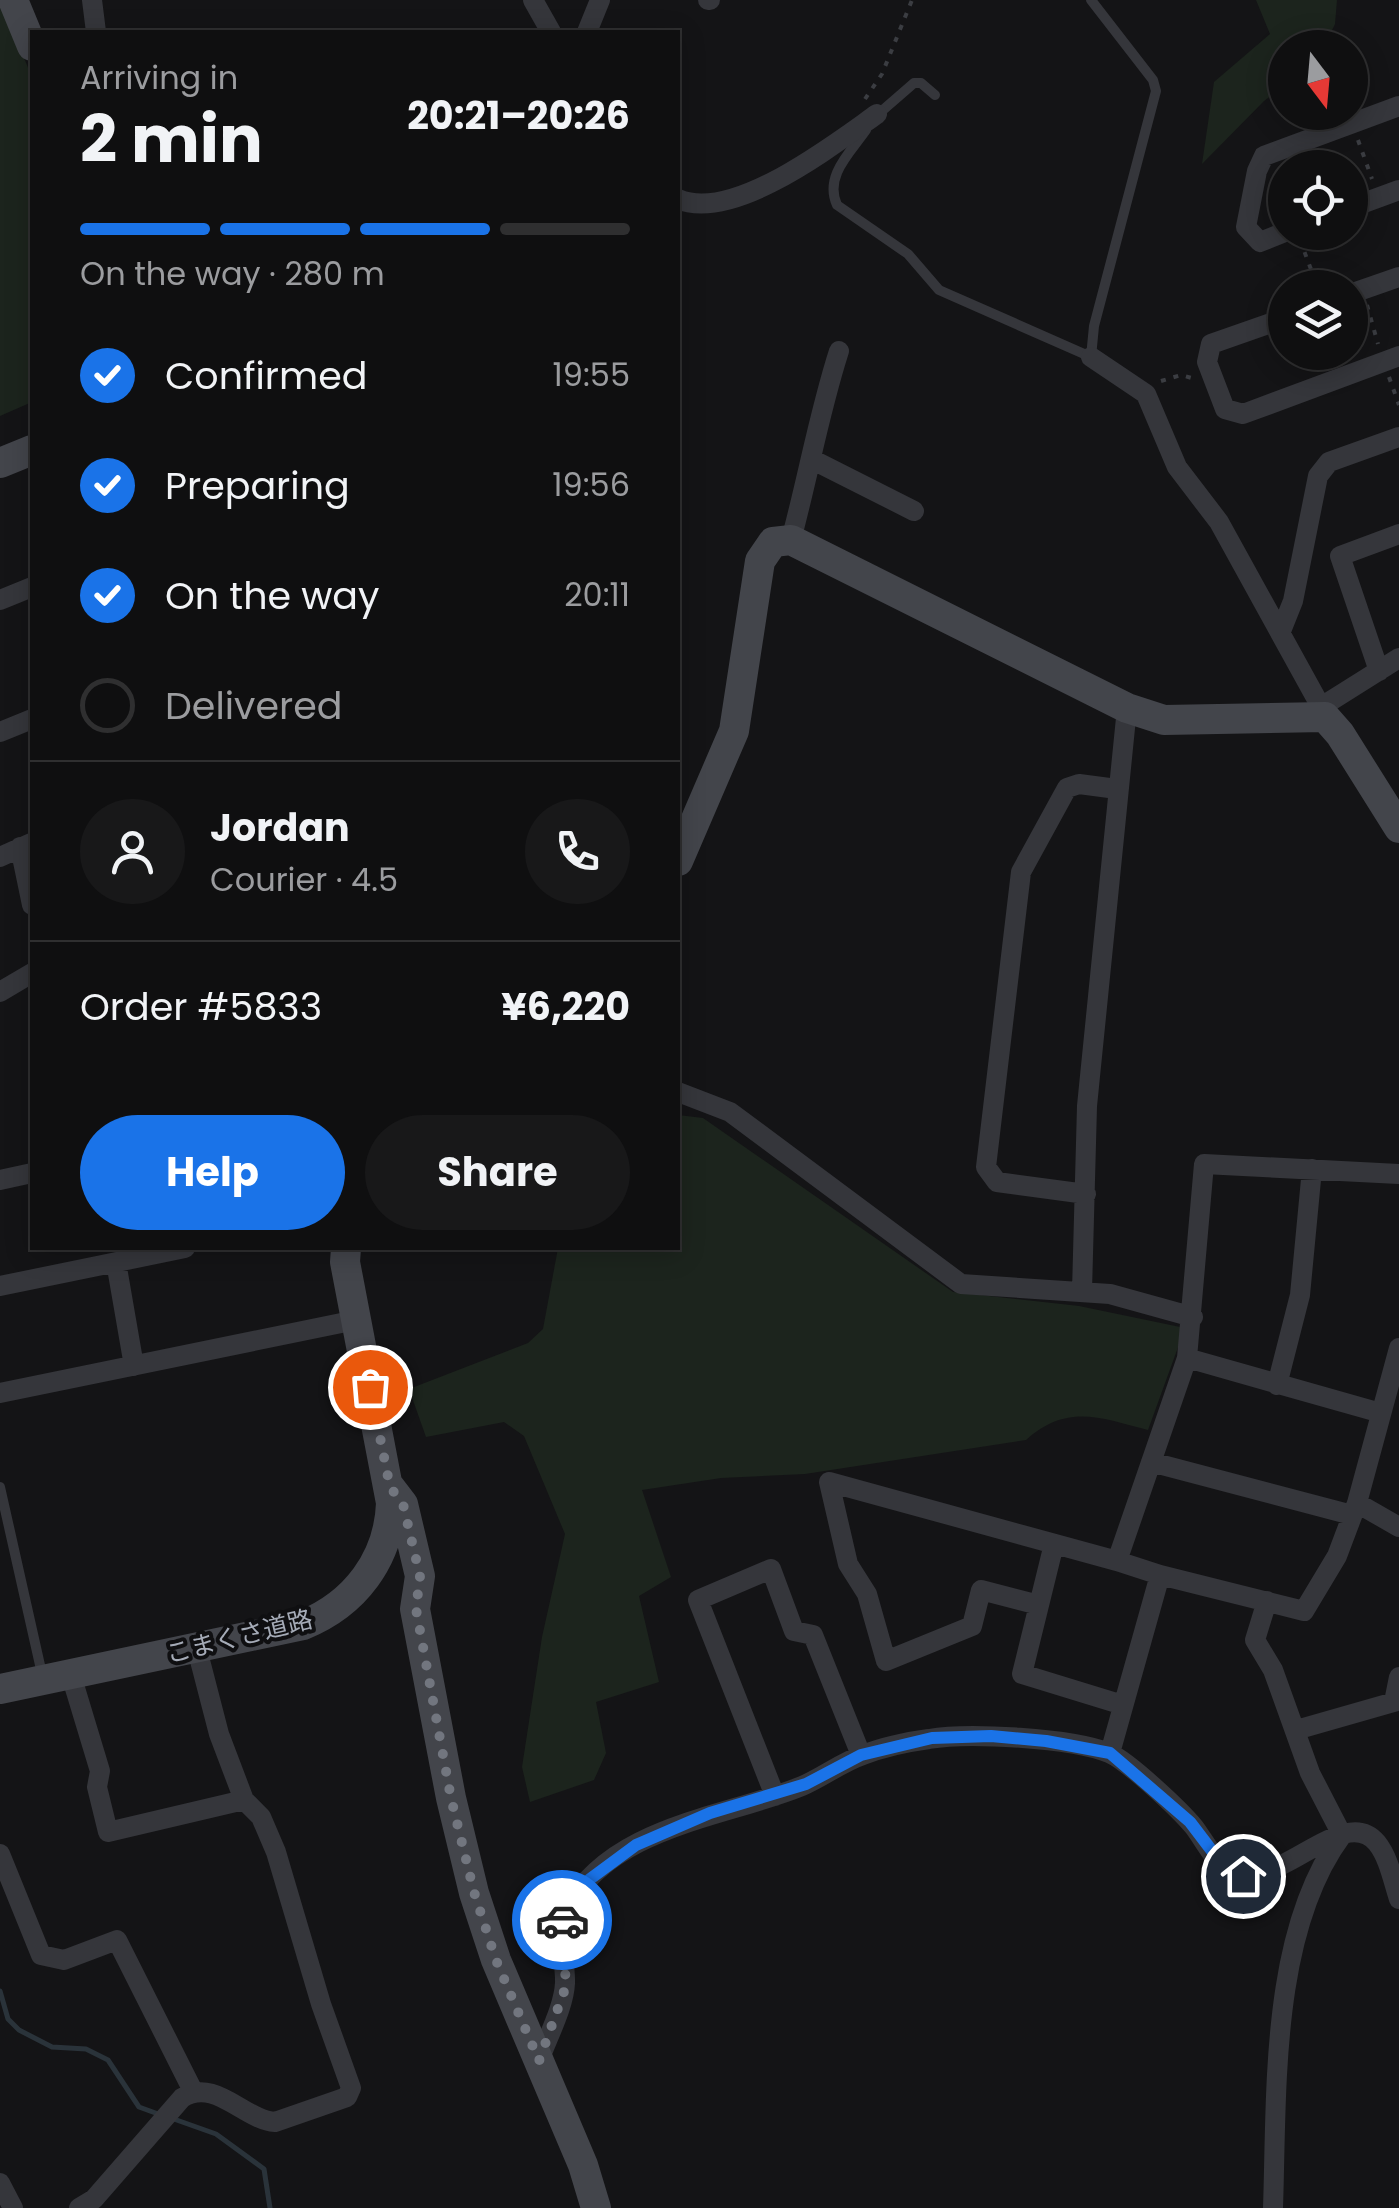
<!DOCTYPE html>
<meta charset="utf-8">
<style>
:root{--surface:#0f0f10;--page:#181819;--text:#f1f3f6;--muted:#9b9c9f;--line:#2f2f30;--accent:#1a73e8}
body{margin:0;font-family:Poppins,"Noto Sans JP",sans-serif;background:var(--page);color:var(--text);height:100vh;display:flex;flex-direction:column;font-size:38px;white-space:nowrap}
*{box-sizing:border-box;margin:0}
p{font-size:32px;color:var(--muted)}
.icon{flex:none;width:55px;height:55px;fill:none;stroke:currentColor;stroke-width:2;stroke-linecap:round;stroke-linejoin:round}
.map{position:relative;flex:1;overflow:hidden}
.panel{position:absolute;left:30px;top:30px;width:650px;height:1220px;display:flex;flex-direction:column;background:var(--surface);border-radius:0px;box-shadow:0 5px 25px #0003,0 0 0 2px var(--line)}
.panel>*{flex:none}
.needle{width:65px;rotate:164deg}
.fabs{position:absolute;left:1268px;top:30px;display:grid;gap:20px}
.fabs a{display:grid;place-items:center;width:100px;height:100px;border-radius:50%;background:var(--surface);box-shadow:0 5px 25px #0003,0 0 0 2px var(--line);font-size:50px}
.pin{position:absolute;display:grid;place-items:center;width:85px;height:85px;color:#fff;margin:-42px;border:5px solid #fff;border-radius:50%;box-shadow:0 2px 10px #0007}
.courier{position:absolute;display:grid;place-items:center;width:100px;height:100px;margin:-50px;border:8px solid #1a73e8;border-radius:50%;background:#fff;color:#222;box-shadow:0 2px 12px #0007}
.summary em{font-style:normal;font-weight:700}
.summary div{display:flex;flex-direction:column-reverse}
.summary{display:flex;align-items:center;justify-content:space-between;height:170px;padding:0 50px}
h1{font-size:65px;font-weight:700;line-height:75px}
.bar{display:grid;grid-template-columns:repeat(4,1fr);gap:15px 10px;align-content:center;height:120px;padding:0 50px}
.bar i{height:12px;border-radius:8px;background:var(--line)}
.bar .selected{background:var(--accent)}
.bar p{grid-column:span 4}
.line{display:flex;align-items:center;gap:25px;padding:0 50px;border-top:2px solid var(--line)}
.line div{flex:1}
.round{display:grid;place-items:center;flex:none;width:105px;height:105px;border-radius:52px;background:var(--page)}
ol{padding:0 50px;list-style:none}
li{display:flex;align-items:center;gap:30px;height:110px}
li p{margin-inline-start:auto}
li .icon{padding:10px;border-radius:50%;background:var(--accent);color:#fff;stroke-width:4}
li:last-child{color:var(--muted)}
li i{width:55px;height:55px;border:5px solid var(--line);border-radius:50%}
.action{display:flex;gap:20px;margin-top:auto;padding:20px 50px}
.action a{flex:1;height:115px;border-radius:60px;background:var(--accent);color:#fff;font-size:40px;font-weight:700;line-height:115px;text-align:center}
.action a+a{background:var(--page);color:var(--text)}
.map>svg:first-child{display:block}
.green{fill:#1c241d}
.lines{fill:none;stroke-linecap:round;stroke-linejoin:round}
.stream{stroke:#2a333a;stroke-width:5}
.path{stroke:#3b3d42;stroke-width:4;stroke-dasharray:5 8;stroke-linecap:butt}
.lane{stroke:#35363b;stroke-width:10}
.street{stroke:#35363b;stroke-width:20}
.secondary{stroke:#43454b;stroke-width:30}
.done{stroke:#72767f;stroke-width:10;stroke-dasharray:0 18}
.route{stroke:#1a73e8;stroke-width:12}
.labels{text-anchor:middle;stroke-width:8;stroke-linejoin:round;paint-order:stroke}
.street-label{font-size:25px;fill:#a5abb7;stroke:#0f0f11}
</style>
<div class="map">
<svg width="1399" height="2208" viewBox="0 0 1399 2208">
<rect width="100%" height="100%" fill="#141416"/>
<path class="green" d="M1256,0H1337L1335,24L1324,47L1285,48V85L1264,101L1202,164L1214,82L1270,34Z
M0,1L32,77V402L0,416Z
M678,1115L703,1118L953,1292L1079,1306L1185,1328L1148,1430C1100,1418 1068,1403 1026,1440L805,1474L721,1478L642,1490L671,1577L639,1596L659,1682L596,1702L606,1753L594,1780L530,1802L522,1767L542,1637L565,1534L524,1436L504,1422L426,1437L409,1389L528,1343L543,1329L558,1248H678Z"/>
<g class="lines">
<path class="stream" d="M0,1991L8,2019L19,2030L52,2047L86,2049L108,2060L139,2107L161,2115
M171,2118L216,2134L264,2169L270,2208"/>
<path class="path" d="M865,99L882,74L912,0
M1358,140L1372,179
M1300,240L1318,288
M1367,305L1378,344
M1389,377L1399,405
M1161,381L1181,375L1195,379"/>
<path class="lane" d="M876,116L914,83H921L935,95
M866,130C850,153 824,176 837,205L908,254L939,290L1091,357L1094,326L1156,91L1153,80L1091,0
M0,1487L42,1674"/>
<path class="street" d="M92,0L96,32
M533,0L551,32
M708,0H710
M587,32L600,0
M678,199C733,223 833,145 877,114
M1350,208L1399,190
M1285,232L1260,242L1246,227L1257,171L1264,156L1399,106
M1350,294L1399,277
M1285,318L1211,344L1207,362L1225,409L1243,414L1399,356
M1091,357L1146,394L1177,467L1219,522L1321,707L1319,717
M813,460L914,511
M791,540C808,477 819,413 839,351
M0,600L32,587
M1281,631L1293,601L1318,476L1329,462L1399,437
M1379,671L1340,556L1399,534
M1321,707L1399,658
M0,732L32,719
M20,847L32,905
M0,857L31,843
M0,992L32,973
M678,1092L730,1112L961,1284L1110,1294L1193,1317
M0,1180L32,1173
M1086,1194L997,1182L986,1167L1021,872L1067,788L1079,784L1117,789
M116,1262L134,1366
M0,1286L185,1248
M1082,1291L1087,1106L1127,708
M1187,1358L1381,1413
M1277,1385L1300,1295L1312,1169
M0,1393L356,1320
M1151,1462L1352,1515
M1357,1503L1399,1527
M1117,1561L1187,1358L1204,1164L1399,1174
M1267,1601L1255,1640L1273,1670L1310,1773L1342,1835
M1039,1605L1054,1544
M71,1675L100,1771L97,1787L108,1832L244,1800
M1123,1705L1022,1674L1039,1605L981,1590L972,1626L886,1661L867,1594L848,1564L829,1482L1117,1561L1160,1575L1304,1611L1337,1556L1357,1503L1399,1348
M1296,1730L1394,1702L1399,1677
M1110,1753L1160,1575
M775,1796L698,1600L771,1569L794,1631L813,1635L861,1755
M0,1854L41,1955L64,1960L117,1940L193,2091
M539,2061C547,2038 564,2007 565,1983C566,1959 554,1930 567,1908C613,1825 724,1818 802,1786C823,1777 842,1762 863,1755C883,1747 907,1742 929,1739C968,1732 1072,1738 1109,1753C1128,1761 1180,1810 1194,1827C1204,1840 1217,1866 1232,1873C1278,1892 1344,1802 1377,1843C1389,1858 1393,1881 1399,1899
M0,2183L13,2208
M79,2208L94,2199L182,2098C215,2077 244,2120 275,2122L347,2097L351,2088L321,2004L276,1852L261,1817L244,1800L219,1734L197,1649
M1273,2208C1277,2091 1270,1932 1342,1835"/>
<path class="secondary" d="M13,0L32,46
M0,463L32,450
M678,861L734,731L760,561L773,542L791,540L1127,708L1164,720L1325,717L1340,734L1399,828
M390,1487L403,1504L420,1576L415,1609L451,1798L474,1893L496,1960L583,2165L596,2208
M0,1689L303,1625C355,1604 389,1559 391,1503L345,1262L346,1248"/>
</g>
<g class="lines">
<path class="done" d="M370,1387L390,1487L403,1504L420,1576L416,1609L451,1798L474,1892L496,1960L539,2061L566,1986L562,1920"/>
<path class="route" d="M562,1920L567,1908L590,1879L636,1845L710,1813L806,1784L861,1755L932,1738L991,1736L1046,1741L1110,1753L1190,1822L1228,1872L1243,1876"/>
</g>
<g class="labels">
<g class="street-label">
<text transform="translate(239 1636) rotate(-14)" y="9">こまくさ道路</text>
</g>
</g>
</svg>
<div class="fabs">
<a><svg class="needle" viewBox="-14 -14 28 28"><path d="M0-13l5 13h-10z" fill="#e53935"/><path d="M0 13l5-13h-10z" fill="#9b9c9f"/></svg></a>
<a><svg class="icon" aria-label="locate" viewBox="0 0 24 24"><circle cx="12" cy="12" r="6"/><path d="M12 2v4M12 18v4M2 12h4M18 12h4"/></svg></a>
<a><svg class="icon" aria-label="layers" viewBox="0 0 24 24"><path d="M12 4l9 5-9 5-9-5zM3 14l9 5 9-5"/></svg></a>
</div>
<div class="pin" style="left:370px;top:1387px;background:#ea580c"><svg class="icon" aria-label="bag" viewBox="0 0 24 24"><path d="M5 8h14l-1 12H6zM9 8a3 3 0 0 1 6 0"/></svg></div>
<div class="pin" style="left:1243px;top:1876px;background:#1f2937"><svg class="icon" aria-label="home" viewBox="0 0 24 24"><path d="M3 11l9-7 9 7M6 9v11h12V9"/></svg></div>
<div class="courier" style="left:562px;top:1920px"><svg class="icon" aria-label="car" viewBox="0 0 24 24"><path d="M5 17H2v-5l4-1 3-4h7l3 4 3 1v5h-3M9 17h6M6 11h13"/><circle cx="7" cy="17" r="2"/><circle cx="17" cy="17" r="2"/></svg></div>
<section class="panel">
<div class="summary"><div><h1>2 min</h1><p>Arriving in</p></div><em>20:21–20:26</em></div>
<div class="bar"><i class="selected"></i><i class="selected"></i><i class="selected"></i><i></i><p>On the way · 280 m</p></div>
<ol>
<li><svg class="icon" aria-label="check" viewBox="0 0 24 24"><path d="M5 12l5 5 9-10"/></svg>Confirmed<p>19:55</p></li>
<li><svg class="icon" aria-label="check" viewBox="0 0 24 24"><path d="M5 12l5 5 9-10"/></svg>Preparing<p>19:56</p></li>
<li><svg class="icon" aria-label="check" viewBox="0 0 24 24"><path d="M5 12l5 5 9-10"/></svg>On the way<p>20:11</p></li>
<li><i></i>Delivered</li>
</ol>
<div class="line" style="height:180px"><a class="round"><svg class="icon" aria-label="person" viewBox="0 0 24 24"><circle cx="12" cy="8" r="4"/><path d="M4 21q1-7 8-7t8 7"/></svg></a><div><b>Jordan</b><p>Courier · 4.5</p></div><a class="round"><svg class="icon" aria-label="phone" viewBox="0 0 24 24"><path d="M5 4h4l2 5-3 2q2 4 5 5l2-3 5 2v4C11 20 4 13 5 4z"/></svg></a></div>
<div class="line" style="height:130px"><div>Order #5833</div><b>¥6,220</b></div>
<div class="action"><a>Help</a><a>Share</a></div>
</section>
</div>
